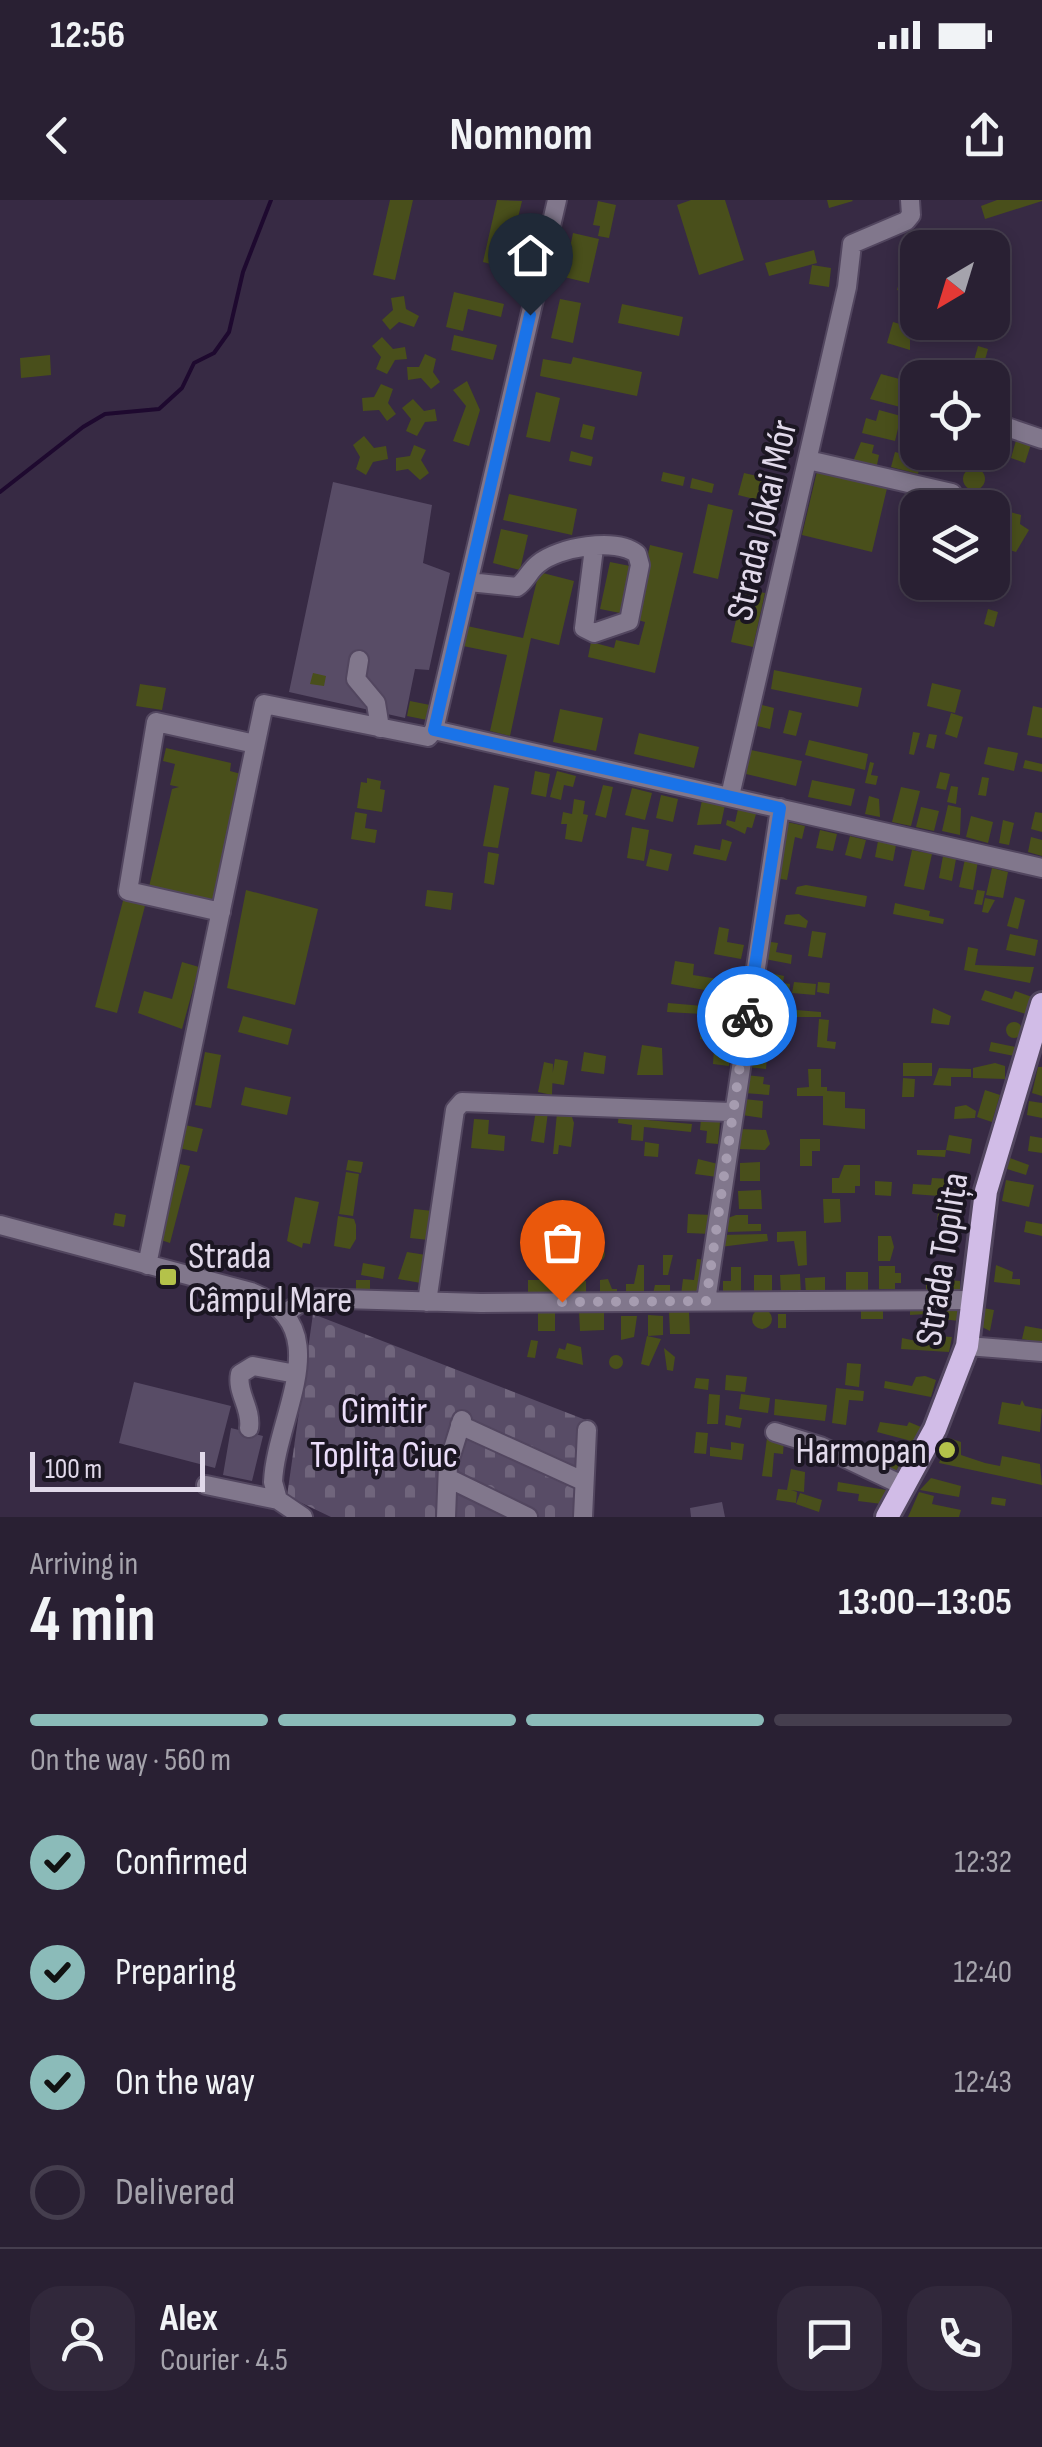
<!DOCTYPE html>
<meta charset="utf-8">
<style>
:root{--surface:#292033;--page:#31283b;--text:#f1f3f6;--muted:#a5a3ac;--line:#453e4e;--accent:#8bbbb9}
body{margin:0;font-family:"Sofia Sans Condensed",sans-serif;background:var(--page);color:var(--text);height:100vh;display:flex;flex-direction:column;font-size:38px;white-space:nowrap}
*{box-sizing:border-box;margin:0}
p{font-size:32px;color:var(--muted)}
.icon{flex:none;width:55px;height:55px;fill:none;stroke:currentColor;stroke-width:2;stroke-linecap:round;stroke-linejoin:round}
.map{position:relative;height:1317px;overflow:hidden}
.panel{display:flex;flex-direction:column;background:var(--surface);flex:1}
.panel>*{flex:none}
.needle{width:65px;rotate:218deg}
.buttons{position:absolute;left:900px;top:30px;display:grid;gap:20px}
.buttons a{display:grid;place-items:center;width:110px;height:110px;border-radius:20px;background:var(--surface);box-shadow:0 5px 15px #0003,0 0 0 2px var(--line);font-size:50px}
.scale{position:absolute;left:30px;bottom:25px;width:175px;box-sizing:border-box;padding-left:10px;border:5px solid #e1d9ea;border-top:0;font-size:28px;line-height:35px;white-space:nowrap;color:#e1d9ea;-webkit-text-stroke:8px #1b1622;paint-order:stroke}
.pin{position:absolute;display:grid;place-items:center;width:85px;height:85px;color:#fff;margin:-102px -42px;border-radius:50% 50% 50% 0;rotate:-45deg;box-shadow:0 0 10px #0007}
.pin .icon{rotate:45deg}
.courier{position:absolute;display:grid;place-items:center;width:100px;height:100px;margin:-50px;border:8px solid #1a73e8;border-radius:50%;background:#fff;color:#222;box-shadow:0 2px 12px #0007}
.overview em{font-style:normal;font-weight:700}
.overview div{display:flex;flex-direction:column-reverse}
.overview{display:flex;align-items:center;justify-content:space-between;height:170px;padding:0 30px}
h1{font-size:65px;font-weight:700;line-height:75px}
.bar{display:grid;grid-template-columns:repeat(4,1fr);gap:15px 10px;align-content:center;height:120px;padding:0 30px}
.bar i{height:12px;border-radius:8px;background:var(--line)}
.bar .active{background:var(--accent)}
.bar p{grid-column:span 4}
.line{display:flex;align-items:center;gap:25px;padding:0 30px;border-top:2px solid var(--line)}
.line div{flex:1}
.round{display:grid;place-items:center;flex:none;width:105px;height:105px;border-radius:30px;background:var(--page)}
ol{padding:0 30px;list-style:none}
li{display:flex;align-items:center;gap:30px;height:110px}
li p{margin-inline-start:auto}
li .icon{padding:10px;border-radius:50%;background:var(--accent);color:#111;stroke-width:4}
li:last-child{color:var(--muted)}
li i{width:55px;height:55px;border:5px solid var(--line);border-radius:50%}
.status{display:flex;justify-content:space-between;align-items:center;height:70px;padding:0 50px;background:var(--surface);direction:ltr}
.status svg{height:28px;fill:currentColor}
header{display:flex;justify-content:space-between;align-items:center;height:130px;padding:0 30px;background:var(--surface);font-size:45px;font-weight:700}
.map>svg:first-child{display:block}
.green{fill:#584c66}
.cemetery{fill:url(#cemetery-stones)}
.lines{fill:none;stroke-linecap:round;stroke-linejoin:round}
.stream{stroke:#1e092f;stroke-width:4}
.building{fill:#494f1b}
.minor-casing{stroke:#52465f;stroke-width:22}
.major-casing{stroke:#52465f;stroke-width:28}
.minor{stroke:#81778c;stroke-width:18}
.major{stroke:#d1bce7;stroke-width:22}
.done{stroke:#a69cb0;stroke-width:10;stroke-dasharray:0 18}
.route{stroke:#1a73e8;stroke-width:12}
.poi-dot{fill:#b4c24a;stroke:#1b1622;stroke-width:4}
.labels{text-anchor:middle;stroke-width:8;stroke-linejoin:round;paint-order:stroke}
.street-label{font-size:38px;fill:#e1d9ea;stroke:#1b1622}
.poi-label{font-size:38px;fill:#e1d9ea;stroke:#1b1622;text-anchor:start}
.park-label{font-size:38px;fill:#ebddfa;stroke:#1b1622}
</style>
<div class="status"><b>12:56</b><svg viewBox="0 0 49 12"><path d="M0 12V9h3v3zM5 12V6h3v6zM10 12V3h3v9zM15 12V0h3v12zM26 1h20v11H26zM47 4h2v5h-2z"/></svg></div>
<header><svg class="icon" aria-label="back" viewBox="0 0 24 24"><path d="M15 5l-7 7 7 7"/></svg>Nomnom<svg class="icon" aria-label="share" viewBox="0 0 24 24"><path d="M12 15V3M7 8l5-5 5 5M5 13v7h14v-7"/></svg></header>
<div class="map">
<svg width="1042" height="1317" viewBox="0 0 1042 1317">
<defs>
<pattern id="cemetery-stones" width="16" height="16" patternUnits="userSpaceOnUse" patternTransform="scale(2.5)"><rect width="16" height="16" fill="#584c66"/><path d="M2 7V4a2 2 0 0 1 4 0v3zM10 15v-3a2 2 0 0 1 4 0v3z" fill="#70657c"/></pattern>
</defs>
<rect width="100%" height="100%" fill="#372a44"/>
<path class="green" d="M333,282L432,305L423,363L450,373L429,470L415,469L405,518L289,492Z
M134,1182L231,1206L215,1268L119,1243Z
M231,1228L263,1236L252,1281L223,1275Z
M722,1302L725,1317H691L690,1308Z"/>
<path class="cemetery" d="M313,1114L591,1222L590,1317H331L287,1296Z"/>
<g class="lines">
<path class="stream" d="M0,292L83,227L105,214L159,209L182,188L194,163L214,153L229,132L243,72L271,0"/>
</g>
<path class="building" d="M390,0H413L395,80L373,75Z
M497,0L522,1L506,68L483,62Z
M691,0H725L744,60L699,75L677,5Z
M827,0H852L853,1L829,8Z
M997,0H1042V1L985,19L981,6Z
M598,1L616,5L609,38L598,36L600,26L593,25Z
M573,33L599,39L589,83L564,77Z
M814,50L817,63L769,76L765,63Z
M812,65L831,68L829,87L809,84Z
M911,68L918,70V96L897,90L902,72L909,74Z
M454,92L504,104L501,117L468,109L463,131L446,127Z
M404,96L406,109L419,116L414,127L399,122L390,130L382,120L393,110L391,98Z
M560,99L581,103L573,143L551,138Z
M622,104L683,117L679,136L618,123Z
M893,122L910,127V150L887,143Z
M454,135L497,145L493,160L451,150Z
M382,137L393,149L405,147L407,159L395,160L387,174L376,169L381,157L372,146Z
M978,146L988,149L983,167L973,164Z
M425,154L436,159L433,172L440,182L431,189L421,178L408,180L407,167H419Z
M50,155L51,175L21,178L20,158Z
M573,157L642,172L637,196L540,176L543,159L571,164Z
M881,174L907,181L904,208L870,199Z
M467,181L480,210L469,246L453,241L466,206L453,190Z
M381,184L393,189L388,203L396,214L387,221L379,210L363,211L362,198L374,197Z
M536,192L560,198L550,242L526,237Z
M413,199L424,211L435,209L437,221L425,222L417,236L406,231L411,219L402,208Z
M879,210L901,216L895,241L862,233L866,218L876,221Z
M583,224L595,227L592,240L580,237Z
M1003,233L1013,236L1009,250L999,248Z
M364,236L374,248L386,246L388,259L373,262L366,275L356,269L360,257L353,245Z
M1017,237L1032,241L1025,263L1011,258Z
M861,242L874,245L872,253L879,255L876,270L852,264Z
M414,245L426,250L421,260L429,273L420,280L408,269L396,271V258L410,256Z
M571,251L593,257L591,266L569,261Z
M895,252L922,259L918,274L891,267Z
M818,267L888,284L872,352L802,335Z
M963 279a11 11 0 1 1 22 0a11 11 0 1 1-22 0Z
M663,272L685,277L683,286L661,281Z
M744,273L775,280L770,303L738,295Z
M692,278L714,284L712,293L690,288Z
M509,294L577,309L572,335L503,320Z
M708,304L733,310L718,379L693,373Z
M1000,309L1021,315L1020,324L1029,330L1016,352L992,345V317Z
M501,329L528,335L520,370L493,363Z
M650,345L683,353L655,473L588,457L591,442L614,448L616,440L639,445L645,422L634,419Z
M610,362L630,366L620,413L600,409Z
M539,372L574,381L559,445L531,438L510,536L490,531L507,455L463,446L467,426L523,438Z
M743,389L765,393L753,447L731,442Z
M988,409L998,412L994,427L984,424Z
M774,470L862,488L858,507L771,489Z
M313,473L326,476L324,486L310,484Z
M932,483L961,490L955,513L927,506Z
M140,484L166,488L162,510L136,506Z
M410,501L430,505L427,520L407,516Z
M762,505L774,508L770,529L757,526Z
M1033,506L1042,508V538L1027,535Z
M560,509L603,518L596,551L553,542Z
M789,510L802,513L796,536L783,533Z
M951,513L963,517L957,538L945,534Z
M913,532L920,533L914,555L909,554Z
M639,533L699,547L694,568L634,554Z
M929,534L937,535L934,549L926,547Z
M809,540L868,554L865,570L805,555Z
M988,547L1018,553L1014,571L984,564Z
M166,548L231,563L230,571L241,574L212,702L149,687L172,589L179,587L170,585L175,564L163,561Z
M751,550L802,561L796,586L746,574Z
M1025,560L1042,564V572L1023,568Z
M870,562L874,563L871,575L878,576L876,585L865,583Z
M535,571L550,574L546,597L531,594Z
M557,571L576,576L573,587L564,585L561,600L550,597Z
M940,572L950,574L946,590L936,588Z
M982,577L989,578L986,596L978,595Z
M367,578L381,581L380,589L385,590L382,612L357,608L361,582L367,583Z
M812,580L855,589L851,606L808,597Z
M494,585L509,588L498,648L483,646Z
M603,585L613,587L606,618L595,615Z
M951,586L958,587L956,604L947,602Z
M901,587L920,591L911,626L892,622Z
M632,588L652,593L645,620L625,615Z
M661,595L678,599L673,622L656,618Z
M869,596L879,599L880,617L865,614Z
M574,599L585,601L583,614L588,615L582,642L565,639L567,624H561L563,612L572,614Z
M702,600L725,605L721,624L697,625Z
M948,605L961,608L960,635L942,631Z
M921,607L939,611L934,631L916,627Z
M738,609L756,614L752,628L747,627L745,634L726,625L727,620L735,622Z
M355,612L367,614L365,628L377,630L375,643L351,639Z
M1035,612L1042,613V632L1031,629Z
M971,616L993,622L988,643L966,637Z
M1003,620L1014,623L1009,645L999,643Z
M787,622L805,626L802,639L795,637L787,680L776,678Z
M632,627L649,630L644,661L627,658Z
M820,630L837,634L833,651L816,648Z
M850,636L866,640L861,659L845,655Z
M1031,637L1042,640V656L1028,652Z
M722,639L732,642L726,661L693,654L695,645L720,650Z
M878,641L896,645L893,661L875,657Z
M650,649L672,654L668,671L646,666Z
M912,650L932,654L924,690L904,686Z
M488,652L499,654L494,685L484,683Z
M943,656L956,659L952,681L939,678Z
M965,659L978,661L973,690L959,687Z
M992,668L1008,672L1003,698L986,695Z
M806,685L867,696L865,707L795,694L797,687Z
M246,690L318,709L295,805L227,788Z
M427,690L453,693L451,710L425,706Z
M977,690L985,691L982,705L974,704Z
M124,697L146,702L117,813L95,807Z
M1015,697L1025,700L1018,729L1007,726Z
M985,698L995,700L988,713L982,712Z
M895,703L930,711L929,716L944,719L943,724L893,714Z
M799,714L808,721L806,728L784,724L786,715Z
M719,727L729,729L727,742L744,745L741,759L714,754Z
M812,731L826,733L822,758L808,756Z
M1010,734L1038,740L1035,756L1006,750Z
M764,741L778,743L776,752L792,755L791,764L760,758Z
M968,747L978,749L975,765L1034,767L1030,783L964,770Z
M675,761L694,764L693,775L718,779L716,792L671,784Z
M182,762L199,767L182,829L138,813L144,791L172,799Z
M765,772L784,776L783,783L790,784L789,793L763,789Z
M722,773L745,778L741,800L717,795Z
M794,782L816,784L815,795L792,793Z
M818,782L830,783L829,794L817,792Z
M985,790L1012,799L1015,791L1032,797L1026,814L981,800Z
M762,799L777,800L776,807L793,809V816L760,817Z
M668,803L703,806L702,814L667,812Z
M933,808L951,816L949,825L931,823Z
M723,809L738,811L737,818L727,817L726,824L709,822L707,840L700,839L702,816L722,818Z
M796,810L821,812V817H795Z
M243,816L292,829L288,845L238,832Z
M819,819L829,820L827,841L836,842L835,849L817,847Z
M1006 830a8 8 0 1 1 16 0a8 8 0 1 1-16 0Z
M759,825L773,826L772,833L784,831L789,834L788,845L757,842Z
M991,842L1021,848L1019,857L989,851Z
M642,845L662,848L663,875H637Z
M714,847L731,849L729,866L713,864Z
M205,852L221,855L211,908L195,905Z
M584,852L606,856L604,874L581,871Z
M749,852L767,857L766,869L747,867Z
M555,859L568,861L564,885L551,883Z
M544,862L553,864L552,895L538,892Z
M903,863H932V876H903Z
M995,863L1005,866V879L973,878V868Z
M1038,867H1042V896L1032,893Z
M939,868L971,869V877H951V886L933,885Z
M808,869H821V887H827V891L845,892V908L865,909V929L823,925V896H797V888L809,887Z
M746,875L764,877L763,884L770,885L769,895L744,893Z
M903,878L915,879L914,897H902Z
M245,887L291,897L287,915L241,905Z
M985,890L1000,895L992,922L977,917Z
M744,899L763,901L762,918L742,915Z
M1029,901L1042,903V918L1027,915Z
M966,905L976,911L975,918L954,919L955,907Z
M619,909L649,912L648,920L692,924L691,932L644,927L643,941L631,940L632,925L618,923Z
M536,910L548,912L544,943L531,941Z
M557,913L571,914L574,923L571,947L559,945L558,954H553Z
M701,918L720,922L718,944L706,943L707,931L700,930Z
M474,919L489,920L488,934L505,936L504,951L471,948Z
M185,925L203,929L197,952L179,948Z
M739,929L766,930L770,944L765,950L739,949Z
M949,935L972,939L970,954L946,950Z
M1030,936L1042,938V953L1028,951Z
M800,939H820V951H812V966H800Z
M645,942L659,944L658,957L644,956Z
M917,950H946L945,957L917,955Z
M1010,958L1029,965L1026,975L1007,969Z
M698,959L718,964L717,977L695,974Z
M348,960L363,962L361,973L346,970Z
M760,962V981H740V963Z
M180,964L190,966L170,1043L161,1040Z
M844,965H860V986H855V993H832V978H839Z
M346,972L359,974L353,1016L339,1014Z
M932,978L967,980L966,998L912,994L913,984L931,985Z
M1006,980L1034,985L1029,1007L1002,1001Z
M875,981L892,982L891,996L875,995Z
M761,990L762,1009H739L738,991Z
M295,997L319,1002L310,1044L303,1043L302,1048L287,1041Z
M823,999H840L841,1022L824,1023Z
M939,1005L964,1008L962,1023L937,1020Z
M414,1009L433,1011L429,1040L410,1038Z
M115,1013L126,1015L124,1027L113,1025Z
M688,1014L712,1015L711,1034L687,1033Z
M736,1015H748V1024H761V1031L728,1032V1018Z
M338,1016L354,1019L356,1025V1039L350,1049L334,1046Z
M1026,1021L1042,1024V1036L1024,1032Z
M806,1031L807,1065L798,1066L794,1041L777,1042V1032Z
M767,1034L768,1041L720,1047V1035Z
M878,1036H891L894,1047L890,1061H878Z
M942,1038L958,1040L956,1056L940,1054Z
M560,1045H581V1053H568V1062L561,1063Z
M591 1054a7 7 0 1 1 14 0a7 7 0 1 1-14 0Z
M407,1052L426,1055L421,1083L398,1079Z
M663,1055H673L668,1075H663Z
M697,1059L706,1060L703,1097L681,1095L683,1079L694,1080Z
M567 1069a7 7 0 1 1 14 0a7 7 0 1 1-14 0Z
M363,1063L385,1067L383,1079L361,1075Z
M638,1065H644V1098H626V1084H634Z
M996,1065L1013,1072L1012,1079H1020V1085L994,1082Z
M879,1066H895V1073H901V1083H895V1089H879Z
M731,1067H741V1093L723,1094V1081H731Z
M846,1072H868V1092H846Z
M800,1074L801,1094H781L780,1075Z
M754,1075H772V1093L754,1094Z
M825,1077V1093L806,1094L805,1078Z
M608,1079L612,1089H617V1098H600V1080Z
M939,1079L960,1081V1091H926V1083L939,1084Z
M356,1080H370V1093L356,1092Z
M528,1080H562V1095H528Z
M571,1081H586V1098H571Z
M655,1085H670V1098H652Z
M936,1105L961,1108L959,1121L933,1118Z
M932,1106L927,1114L910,1115V1107Z
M861,1107H883V1119H861Z
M983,1108L994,1110L990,1131L980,1126Z
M752 1119a10 10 0 1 1 20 0a10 10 0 1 1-20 0Z
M538,1110H555V1131H538Z
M579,1111H604V1130L580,1131Z
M669,1112H689L690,1134H670Z
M778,1114H786V1128H778Z
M648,1115L663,1116V1135L648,1136Z
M621,1116H637L634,1137L621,1140Z
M1025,1126L1042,1129V1143L1022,1139Z
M647,1136L661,1139L649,1166L641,1164Z
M934,1136L952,1137L949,1152L901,1149L902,1138L921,1142L934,1140Z
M531,1140L538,1141L535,1158L527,1157Z
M567,1143L581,1147L583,1165L556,1158L559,1148L565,1150Z
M664,1148L675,1157L673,1171L667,1170Z
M609 1162a7 7 0 1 1 14 0a7 7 0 1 1-14 0Z
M847,1163L861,1164L859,1187L845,1185Z
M726,1175L747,1177L745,1192L725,1190Z
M925,1176L936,1180L931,1197L884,1188L885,1181L912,1186L916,1177Z
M696,1178L709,1179L708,1190L694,1188Z
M836,1188L864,1191L863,1201L849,1200L846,1225L832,1223Z
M709,1194L720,1195L718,1224H707Z
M741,1194L770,1198L768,1213L739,1209Z
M775,1199L827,1205L825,1221L774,1215Z
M1022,1200L1025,1206L1042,1209L1040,1232L998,1224L1002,1202L1020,1205Z
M726,1215L742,1218L740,1228L725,1225Z
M880,1222L907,1226L909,1222L921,1227L915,1242L877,1232Z
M696,1232L708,1233L706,1254L694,1253Z
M767,1238L784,1240L783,1254L774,1253L772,1277L762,1276Z
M949,1238L961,1242V1255L985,1263L1000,1266L1002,1256L1040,1264L1042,1285L939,1263Z
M731,1242L744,1244L742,1260L710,1256V1247L731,1250Z
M862,1247L901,1261L894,1276L857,1258Z
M791,1269L805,1272L804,1292L791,1290L797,1292L796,1303L776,1300L778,1289L787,1290Z
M931,1278L961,1286L959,1297L920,1290Z
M838,1282L886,1290L882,1304L858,1301L859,1294L837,1291Z
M919,1292L934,1296L932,1304L961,1310L959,1317H908Z
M800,1293L822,1300L819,1312L796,1304Z
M992,1297L1006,1299L1005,1306L991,1304Z"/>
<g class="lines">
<g class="minor-casing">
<path id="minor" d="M992,222L1042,239
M808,260L952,293
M469,382L517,387C526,381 529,371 538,364C558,347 616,337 637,354L640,365L629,421L594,433L584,428L594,348
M359,460L356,479L376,503L380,528
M434,530L557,0
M730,596L847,87L852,44L906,21L911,15L910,0
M221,712L128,691L156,522L255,544
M0,1025L251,1092C340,1127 276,1214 273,1282L278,1300L303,1317
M147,1065L264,504L428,537L434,530L1042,668
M706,1101L780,608
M427,1102L455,910L462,902L731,912
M287,1112L308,1098L481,1103L972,1100
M967,1146L1042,1152
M460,1225L583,1281
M249,1228C252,1208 236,1192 240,1174L253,1166L296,1174
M775,1232L820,1246L904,1286
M448,1278L528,1317
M206,1285L278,1300
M446,1317L448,1265L462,1220
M583,1317L587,1230"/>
</g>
<g class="major-casing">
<path id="major" d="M887,1317L935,1229L967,1146L986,991L1042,804"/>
</g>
<use href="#minor" class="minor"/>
<use href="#major" class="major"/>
</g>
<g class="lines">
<path class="done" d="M562,1102L706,1101L747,816"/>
<path class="route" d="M530,115L434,530L780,608L747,816"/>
</g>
<g class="poi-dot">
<rect x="158" y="1067" width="20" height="20" rx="5"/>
<circle cx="947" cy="1250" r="10"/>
</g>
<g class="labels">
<g class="street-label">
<text transform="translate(761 320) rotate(-77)" y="13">Strada Jókai Mór</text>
<text transform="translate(941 1059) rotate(-81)" y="13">Strada Toplița</text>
</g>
<g class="poi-label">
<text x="188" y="1068">Strada<tspan x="188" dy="44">Câmpul Mare</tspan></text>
<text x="927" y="1263" text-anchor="end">Harmopan</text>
</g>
<g class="park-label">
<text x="384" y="1223">Cimitir<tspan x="384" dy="44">Toplița Ciuc</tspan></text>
</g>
</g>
</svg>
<div class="buttons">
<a><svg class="needle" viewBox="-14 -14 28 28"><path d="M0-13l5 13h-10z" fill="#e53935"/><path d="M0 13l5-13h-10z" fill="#a5a3ac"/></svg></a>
<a><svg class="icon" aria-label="locate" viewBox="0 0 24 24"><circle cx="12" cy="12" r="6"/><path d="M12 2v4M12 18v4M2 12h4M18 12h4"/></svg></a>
<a><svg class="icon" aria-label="layers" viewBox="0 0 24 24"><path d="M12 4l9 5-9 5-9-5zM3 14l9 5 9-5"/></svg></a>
</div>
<div class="scale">100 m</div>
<div class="pin" style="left:562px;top:1102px;background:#ea580c"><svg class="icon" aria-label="bag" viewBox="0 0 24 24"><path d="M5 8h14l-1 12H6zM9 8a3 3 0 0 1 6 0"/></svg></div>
<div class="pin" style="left:530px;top:115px;background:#1f2937"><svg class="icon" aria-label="home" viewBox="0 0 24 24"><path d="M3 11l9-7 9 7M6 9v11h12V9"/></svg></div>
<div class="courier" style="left:747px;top:816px"><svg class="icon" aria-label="bike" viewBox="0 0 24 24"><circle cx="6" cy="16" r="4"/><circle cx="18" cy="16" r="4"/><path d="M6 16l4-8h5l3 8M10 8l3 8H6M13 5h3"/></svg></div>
</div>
<section class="panel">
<div class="overview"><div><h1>4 min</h1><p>Arriving in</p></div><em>13:00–13:05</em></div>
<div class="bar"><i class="active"></i><i class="active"></i><i class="active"></i><i></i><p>On the way · 560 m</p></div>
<ol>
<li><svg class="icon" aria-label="check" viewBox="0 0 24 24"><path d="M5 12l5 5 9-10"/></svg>Confirmed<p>12:32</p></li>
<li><svg class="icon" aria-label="check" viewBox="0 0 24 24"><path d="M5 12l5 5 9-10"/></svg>Preparing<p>12:40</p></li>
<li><svg class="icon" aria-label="check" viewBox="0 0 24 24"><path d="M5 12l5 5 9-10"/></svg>On the way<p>12:43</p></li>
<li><i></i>Delivered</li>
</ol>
<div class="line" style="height:180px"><a class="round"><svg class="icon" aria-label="person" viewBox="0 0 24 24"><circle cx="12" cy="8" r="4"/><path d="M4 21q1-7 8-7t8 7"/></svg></a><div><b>Alex</b><p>Courier · 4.5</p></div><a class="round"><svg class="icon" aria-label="chat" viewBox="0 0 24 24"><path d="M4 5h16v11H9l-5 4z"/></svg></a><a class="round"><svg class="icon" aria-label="phone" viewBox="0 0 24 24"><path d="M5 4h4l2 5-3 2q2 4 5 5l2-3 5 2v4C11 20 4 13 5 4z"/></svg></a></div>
</section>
